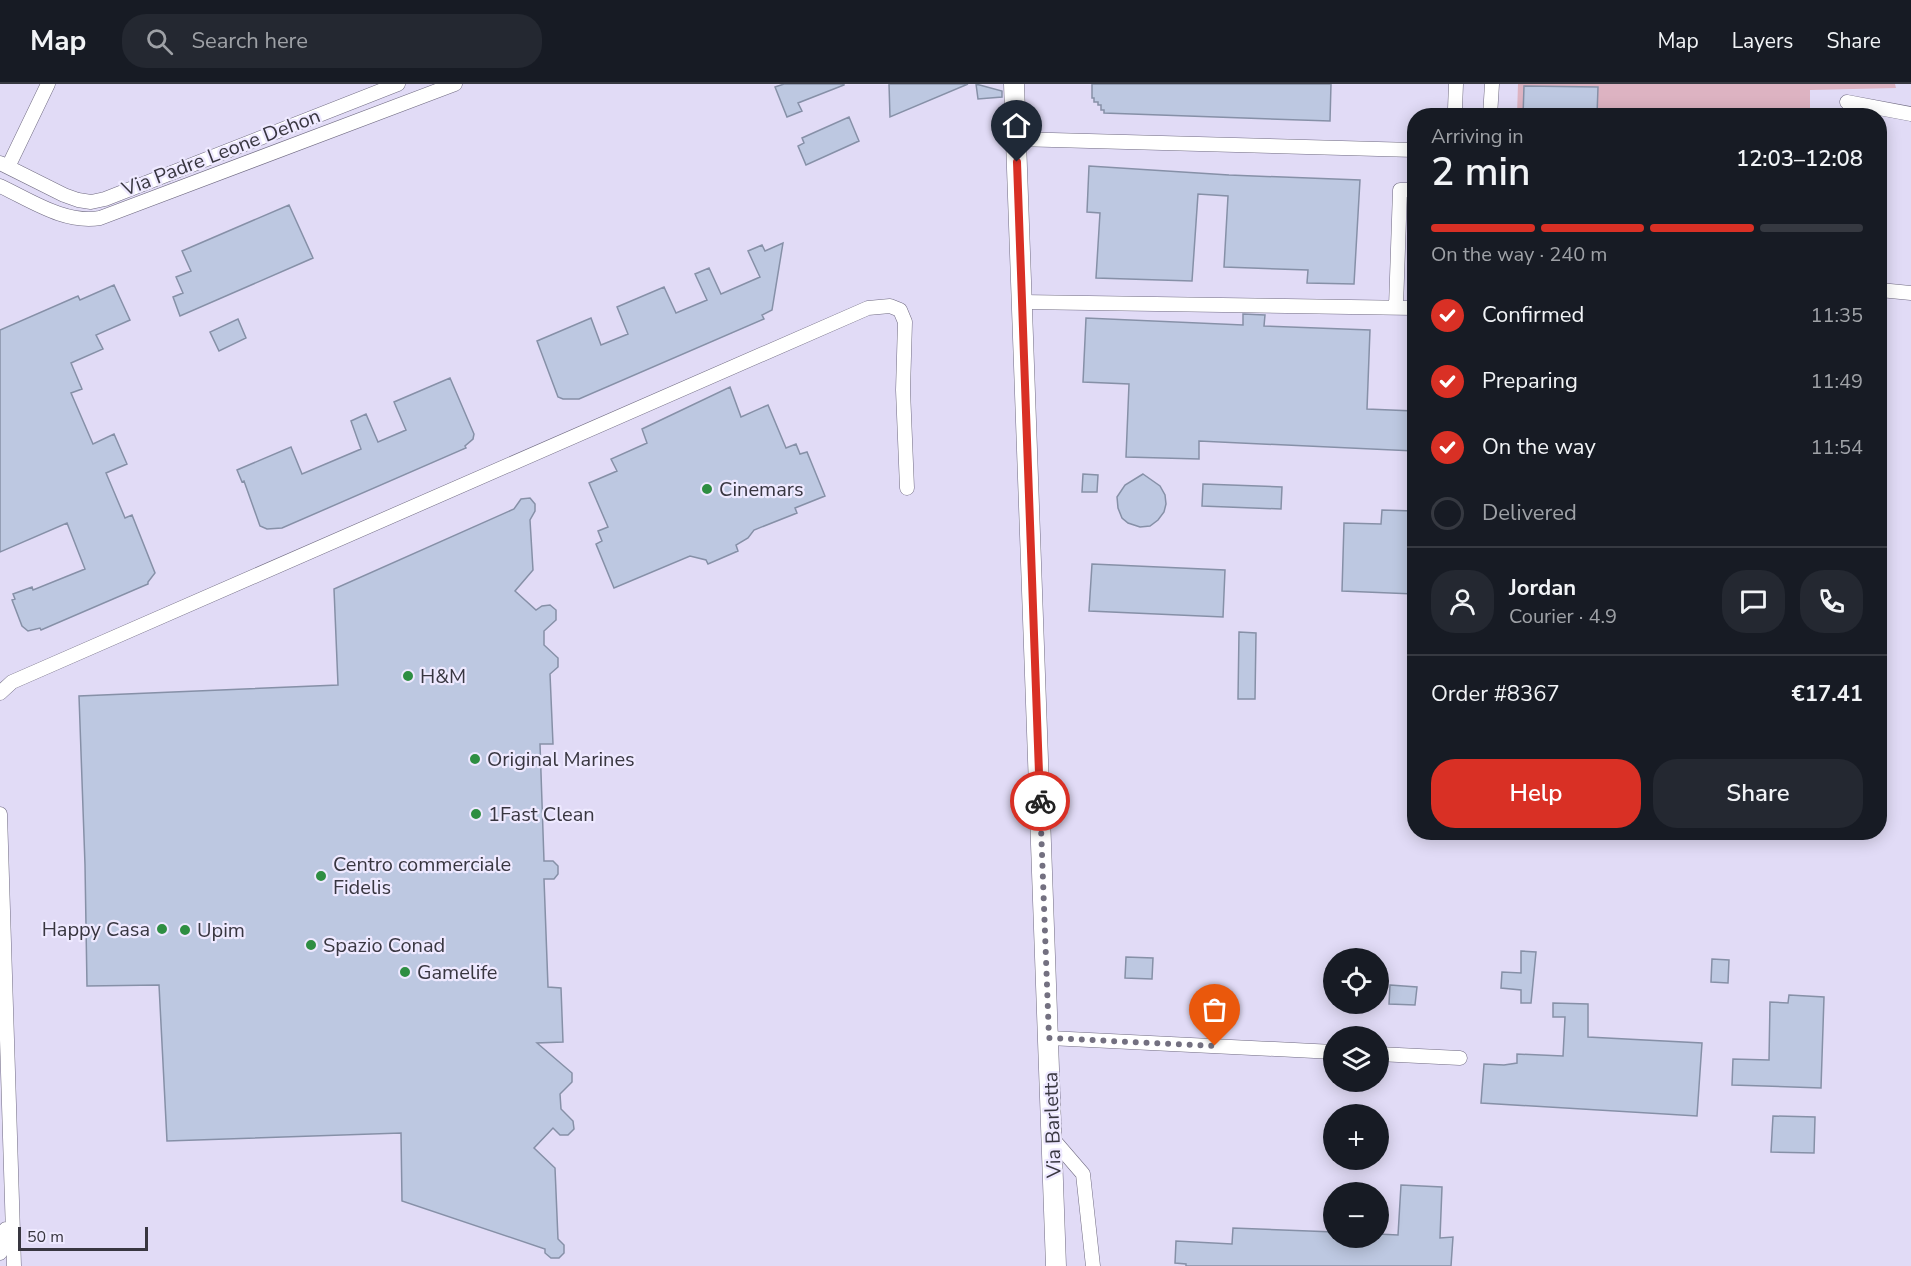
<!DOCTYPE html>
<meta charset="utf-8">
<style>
:root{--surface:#171b24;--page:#242831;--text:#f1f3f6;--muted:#9ea1a6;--line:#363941;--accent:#d93025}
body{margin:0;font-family:"Nunito Sans",sans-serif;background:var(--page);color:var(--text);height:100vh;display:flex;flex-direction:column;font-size:22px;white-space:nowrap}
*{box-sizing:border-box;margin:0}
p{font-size:20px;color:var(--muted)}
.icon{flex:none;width:33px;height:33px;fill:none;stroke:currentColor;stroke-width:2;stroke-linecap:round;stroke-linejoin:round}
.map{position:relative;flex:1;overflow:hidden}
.side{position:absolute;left:1407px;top:24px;width:480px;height:732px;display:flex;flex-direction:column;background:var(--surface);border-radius:24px;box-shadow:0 3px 15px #0003}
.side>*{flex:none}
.tools{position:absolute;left:1323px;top:864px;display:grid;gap:12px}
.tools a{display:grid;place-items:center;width:66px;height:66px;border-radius:50%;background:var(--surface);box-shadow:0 3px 15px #0003;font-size:30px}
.scale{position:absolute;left:18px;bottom:15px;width:130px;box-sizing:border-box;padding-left:6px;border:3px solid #383640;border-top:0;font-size:16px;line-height:21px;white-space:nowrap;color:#383640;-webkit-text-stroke:4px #eee9ff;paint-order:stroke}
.pin{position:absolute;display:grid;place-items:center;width:51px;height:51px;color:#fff;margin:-62px -26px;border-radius:50% 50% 50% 0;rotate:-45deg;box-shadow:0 0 6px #0007}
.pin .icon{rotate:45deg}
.courier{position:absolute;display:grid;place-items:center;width:60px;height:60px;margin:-30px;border:4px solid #d93025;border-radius:50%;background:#fff;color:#222;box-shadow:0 2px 8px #0007}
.summary em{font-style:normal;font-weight:600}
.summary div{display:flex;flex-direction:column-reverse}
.summary{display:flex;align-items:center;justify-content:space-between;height:102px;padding:0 24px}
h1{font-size:39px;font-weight:600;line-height:45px}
.bar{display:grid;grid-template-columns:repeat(4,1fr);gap:9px 6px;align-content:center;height:72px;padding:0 24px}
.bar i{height:8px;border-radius:4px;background:var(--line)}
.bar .active{background:var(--accent)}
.bar p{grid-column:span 4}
.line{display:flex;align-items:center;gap:15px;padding:0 24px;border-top:2px solid var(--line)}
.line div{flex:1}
.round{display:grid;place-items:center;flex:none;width:63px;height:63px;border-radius:24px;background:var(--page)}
ol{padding:0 24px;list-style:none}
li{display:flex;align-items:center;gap:18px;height:66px}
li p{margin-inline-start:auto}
li .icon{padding:6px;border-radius:50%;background:var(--accent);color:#fff;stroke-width:4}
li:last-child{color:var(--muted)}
li i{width:33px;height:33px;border:3px solid var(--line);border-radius:50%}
.button{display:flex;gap:12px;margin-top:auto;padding:12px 24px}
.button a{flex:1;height:69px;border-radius:24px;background:var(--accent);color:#fff;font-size:24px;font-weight:600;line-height:69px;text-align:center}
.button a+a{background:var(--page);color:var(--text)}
header{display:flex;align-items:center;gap:36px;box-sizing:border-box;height:84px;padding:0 30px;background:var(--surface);border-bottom:2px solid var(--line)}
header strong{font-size:28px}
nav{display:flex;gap:33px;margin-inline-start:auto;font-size:21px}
.search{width:420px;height:54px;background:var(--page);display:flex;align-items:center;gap:15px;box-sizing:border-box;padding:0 21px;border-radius:24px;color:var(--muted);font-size:22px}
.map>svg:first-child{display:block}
.green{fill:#ddb3c2}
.building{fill:#bdc8e1;stroke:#8690a7;stroke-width:1.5}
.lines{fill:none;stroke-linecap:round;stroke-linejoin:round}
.minor-casing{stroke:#706b82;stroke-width:15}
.secondary-casing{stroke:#706b82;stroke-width:21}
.minor{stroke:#fff;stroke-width:14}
.secondary{stroke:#fff;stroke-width:20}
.done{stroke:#737080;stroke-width:6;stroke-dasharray:0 10.8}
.route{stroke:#d93025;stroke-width:8}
.poi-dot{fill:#2e8e42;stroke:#eee9ff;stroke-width:2}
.labels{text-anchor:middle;stroke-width:4.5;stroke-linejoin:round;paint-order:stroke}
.street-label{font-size:20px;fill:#383640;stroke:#eee9ff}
.poi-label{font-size:20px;fill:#383640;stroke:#eee9ff;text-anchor:start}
</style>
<header>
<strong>Map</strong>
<div class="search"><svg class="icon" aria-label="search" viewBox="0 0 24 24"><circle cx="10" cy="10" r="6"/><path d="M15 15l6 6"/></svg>Search here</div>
<nav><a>Map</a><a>Layers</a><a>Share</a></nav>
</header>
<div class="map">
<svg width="1911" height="1182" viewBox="0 0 1911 1182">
<rect width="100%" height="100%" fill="#e1dbf6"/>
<path class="green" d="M1518,0H1895L1896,4L1810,6V31H1517Z"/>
<path class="building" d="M784,0H844V1L798,19L802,27L787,33L775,3Z
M889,0H968L890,33Z
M976,0L1002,7V13L978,15Z
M1092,0H1331L1330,37L1104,29V26H1101V21H1098V18H1094V14H1092Z
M1524,2L1598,3L1597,32H1523Z
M849,33L859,57L806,81L798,62L804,59L802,54Z
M1089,82L1229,91L1360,96L1354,200L1307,199L1308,186L1224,183L1228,112L1198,110L1192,197L1096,194L1100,129L1087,128Z
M289,121L313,174L180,232L173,213L183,209L176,193L191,187L182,167Z
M783,159L772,226L762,231L764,235L579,315H563L558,313L537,257L591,234L601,261L628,250L617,223L664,203L676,229L707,216L695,190L709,184L721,210L760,193L748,167L762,161L765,167Z
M114,201L130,236L96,251L103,265L71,279L82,305L71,309L93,360L114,350L127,380L106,389L125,434L132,431L155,489L148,498V500L41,546L40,544L28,547L22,542L12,516L15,515L13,510L32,503L33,506L85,485L67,439L0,468V246L78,212L80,216Z
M1243,230L1265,231L1264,242L1370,246L1367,325L1414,327V367L1199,357V375L1126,373L1129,300L1083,298L1086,234L1243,241Z
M238,235L246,254L219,267L210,248Z
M450,294L474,350L473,355L465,362L466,364L282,444L267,445L260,442L244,397L242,398L237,386L291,363L302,390L361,365L351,337L366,330L378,358L406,346L394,318Z
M730,303L741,333L768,321L786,364L796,360L800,370L807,368L825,412L795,424L797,429L754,446L748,454L736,461L738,467L708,480L706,476L690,472L614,504L596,460L602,457L598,447L608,443L589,399L617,387L611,375L647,359L642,345Z
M1083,390L1098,391L1097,408H1082Z
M1143,390L1160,402L1165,411L1166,420L1164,428L1158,436L1150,442L1140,443L1128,439L1122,434L1118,424L1117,413L1125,401Z
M1203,400L1282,403L1281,425L1202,422Z
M530,414L535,420V427L530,436L533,486L515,507L536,526L542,522L550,521L556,526V536L544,547V561L558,574V583L550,590L553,660H540L544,777H553L558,782V790L554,795H544L548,903L561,904L563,958L537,959L572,989V998L560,1010L561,1025L573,1037L574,1045L568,1051H560L553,1044L534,1064L555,1084L558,1155L564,1161V1169L559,1174H551L545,1169V1165L402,1117L401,1049L167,1057L159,901L87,902L85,781L79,612L338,601L334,505L514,425L521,415Z
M1382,426L1414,427V510L1342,507L1344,439L1381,440Z
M1092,480L1225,486L1223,533L1089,527Z
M1239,548L1256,549L1255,615H1238Z
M1521,867L1536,868L1531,919H1521V906L1501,904L1502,888L1521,889Z
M1126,873L1153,874L1152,895L1125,894Z
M1712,875L1729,876L1728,899L1711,898Z
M1390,901L1417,903L1415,921L1389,920Z
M1789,911L1824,913L1821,1004L1732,1001L1733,975L1769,976L1770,918L1788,919Z
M1553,919L1588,920V953L1702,959L1697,1032L1481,1019L1484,980L1504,981L1517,979V970L1563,972L1565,933H1553Z
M1773,1032L1815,1033L1814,1069L1771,1068Z
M1401,1101L1442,1103L1440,1154L1453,1153L1451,1182H1186V1180L1175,1179L1176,1157L1232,1160L1233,1144L1334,1148V1154H1378V1150L1398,1151Z"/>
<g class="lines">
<g class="minor-casing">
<path id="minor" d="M1456,0L1455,25L1459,32
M1847,18L1911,30
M1490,32L1492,0
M1016,55L1414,66
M0,79L64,111L78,116L91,118L105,115L398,0
M8,83L48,0
M0,102C32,117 65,140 100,134L455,0
M1880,206L1911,209
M1022,218L1414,224
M1396,223L1400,106H1414
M0,609L12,598L868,224L890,222L900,226L905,238L903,306L907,404
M0,730L14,1182
M1049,954L1334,968
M1378,970L1460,974
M1052,1054L1083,1090L1093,1182
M0,1169L6,1145"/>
</g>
<g class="secondary-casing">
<path id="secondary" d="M1014,0L1056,1182"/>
</g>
<use href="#minor" class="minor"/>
<use href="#secondary" class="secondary"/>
</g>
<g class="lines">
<path class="done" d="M1040,717L1049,954L1215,962"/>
<path class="route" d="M1017,78L1040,717"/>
</g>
<g class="poi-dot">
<circle cx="707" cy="405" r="6"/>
<circle cx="408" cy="592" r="6"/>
<circle cx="475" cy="675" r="6"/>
<circle cx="476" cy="730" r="6"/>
<circle cx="321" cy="792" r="6"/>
<circle cx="162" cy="845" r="6"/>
<circle cx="185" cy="846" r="6"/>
<circle cx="311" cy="861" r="6"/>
<circle cx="405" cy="888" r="6"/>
</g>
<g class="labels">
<g class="street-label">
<text transform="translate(221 68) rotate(-21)" y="7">Via Padre Leone Dehon</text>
<text transform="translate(1052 1041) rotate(-92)" y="7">Via Barletta</text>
</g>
<g class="poi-label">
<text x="719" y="412">Cinemars</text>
<text x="420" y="599">H&amp;M</text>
<text x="487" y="682">Original Marines</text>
<text x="488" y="737">1Fast Clean</text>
<text x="333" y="787">Centro commerciale<tspan x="333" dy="23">Fidelis</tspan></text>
<text x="150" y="852" text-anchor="end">Happy Casa</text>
<text x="197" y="853">Upim</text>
<text x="323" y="868">Spazio Conad</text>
<text x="417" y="895">Gamelife</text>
</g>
</g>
</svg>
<div class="tools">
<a><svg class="icon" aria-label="locate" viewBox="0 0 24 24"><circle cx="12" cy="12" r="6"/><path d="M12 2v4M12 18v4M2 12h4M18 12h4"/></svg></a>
<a><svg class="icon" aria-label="layers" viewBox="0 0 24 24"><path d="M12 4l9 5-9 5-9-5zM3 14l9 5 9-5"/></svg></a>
<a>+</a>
<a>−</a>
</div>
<div class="scale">50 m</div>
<div class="pin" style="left:1215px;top:962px;background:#ea580c"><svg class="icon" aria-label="bag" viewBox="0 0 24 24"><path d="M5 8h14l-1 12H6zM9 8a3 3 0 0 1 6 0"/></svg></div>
<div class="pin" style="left:1017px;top:78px;background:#1f2937"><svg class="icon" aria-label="home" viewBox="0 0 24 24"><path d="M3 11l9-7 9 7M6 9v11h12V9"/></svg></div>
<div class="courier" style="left:1040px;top:717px"><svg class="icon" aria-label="bike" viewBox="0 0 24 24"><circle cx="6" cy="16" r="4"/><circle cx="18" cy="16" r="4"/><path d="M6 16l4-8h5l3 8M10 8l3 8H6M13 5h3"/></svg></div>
<section class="side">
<div class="summary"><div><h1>2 min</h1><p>Arriving in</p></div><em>12:03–12:08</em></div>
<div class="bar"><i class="active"></i><i class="active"></i><i class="active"></i><i></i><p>On the way · 240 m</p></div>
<ol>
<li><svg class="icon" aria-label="check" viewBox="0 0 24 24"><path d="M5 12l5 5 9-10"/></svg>Confirmed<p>11:35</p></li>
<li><svg class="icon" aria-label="check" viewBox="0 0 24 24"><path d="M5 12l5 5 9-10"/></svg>Preparing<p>11:49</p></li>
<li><svg class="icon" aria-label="check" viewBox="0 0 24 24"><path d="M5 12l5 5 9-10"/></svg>On the way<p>11:54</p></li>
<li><i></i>Delivered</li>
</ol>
<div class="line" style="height:108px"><a class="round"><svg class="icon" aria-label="person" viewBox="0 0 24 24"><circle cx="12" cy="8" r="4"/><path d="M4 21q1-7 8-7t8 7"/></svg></a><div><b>Jordan</b><p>Courier · 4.9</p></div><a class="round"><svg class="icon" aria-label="chat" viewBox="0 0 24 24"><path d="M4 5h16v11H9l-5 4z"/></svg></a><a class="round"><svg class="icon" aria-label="phone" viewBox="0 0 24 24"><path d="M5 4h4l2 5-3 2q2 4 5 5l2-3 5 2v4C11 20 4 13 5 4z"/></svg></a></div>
<div class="line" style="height:78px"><div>Order #8367</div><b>€17.41</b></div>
<div class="button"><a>Help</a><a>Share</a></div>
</section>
</div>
